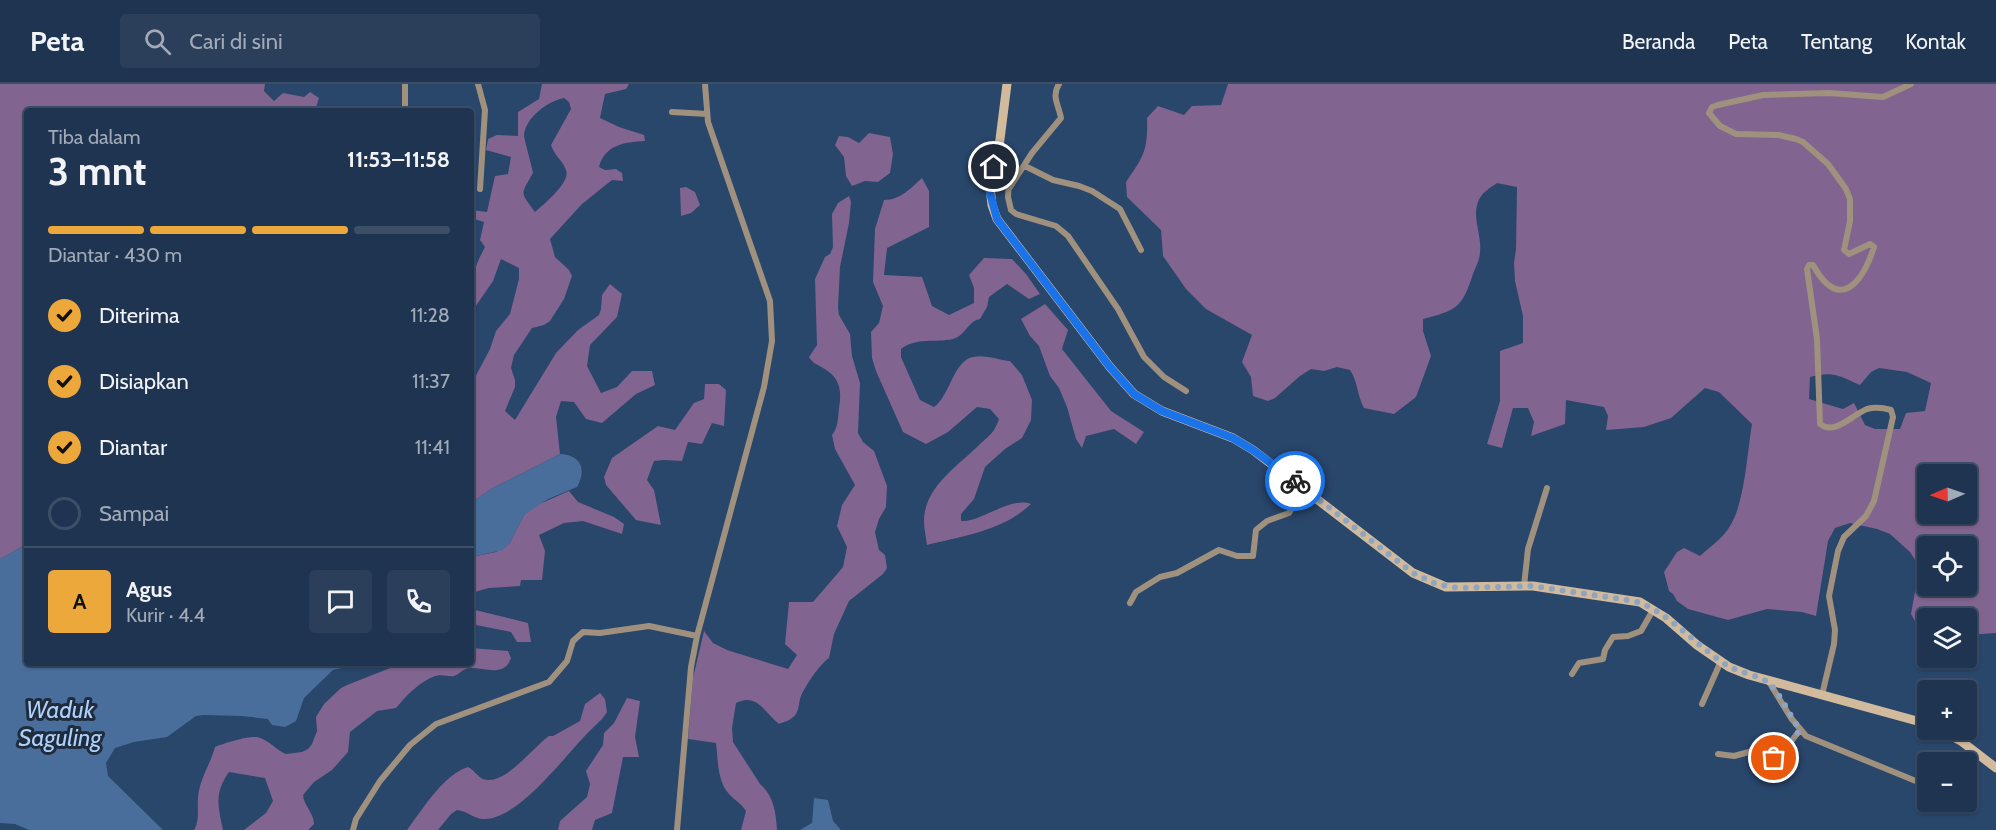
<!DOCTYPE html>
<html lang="id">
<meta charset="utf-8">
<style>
:root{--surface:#1f3450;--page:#2c3f5a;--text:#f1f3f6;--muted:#a1aab7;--line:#3c4f67;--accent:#eda83b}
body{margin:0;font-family:Cabin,sans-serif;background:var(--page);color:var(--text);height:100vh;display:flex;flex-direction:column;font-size:22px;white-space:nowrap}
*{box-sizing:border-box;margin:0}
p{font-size:20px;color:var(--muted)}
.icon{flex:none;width:33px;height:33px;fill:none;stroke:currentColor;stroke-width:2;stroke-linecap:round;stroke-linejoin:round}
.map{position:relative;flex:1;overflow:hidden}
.panel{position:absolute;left:24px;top:24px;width:450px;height:558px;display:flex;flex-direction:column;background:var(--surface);border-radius:6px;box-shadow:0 2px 4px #0004,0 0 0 2px var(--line)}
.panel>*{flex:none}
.needle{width:39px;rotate:268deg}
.controls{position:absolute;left:1917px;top:380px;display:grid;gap:12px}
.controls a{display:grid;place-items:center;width:60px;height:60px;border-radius:6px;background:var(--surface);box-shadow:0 2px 4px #0004,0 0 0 2px var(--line);font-size:30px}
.pin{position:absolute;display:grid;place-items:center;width:51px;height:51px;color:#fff;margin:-26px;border:3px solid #fff;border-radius:50%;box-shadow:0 2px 6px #0007}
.courier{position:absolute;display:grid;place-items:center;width:60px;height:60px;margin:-30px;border:4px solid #1a73e8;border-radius:50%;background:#fff;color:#222;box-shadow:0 2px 8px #0007}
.overview em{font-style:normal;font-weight:800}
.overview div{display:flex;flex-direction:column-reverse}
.overview{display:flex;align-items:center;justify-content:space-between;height:102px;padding:0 24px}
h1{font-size:39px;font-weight:800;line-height:45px}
.bar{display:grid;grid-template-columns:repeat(4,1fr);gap:9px 6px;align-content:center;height:72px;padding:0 24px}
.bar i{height:8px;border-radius:4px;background:var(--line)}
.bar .on{background:var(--accent)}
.bar p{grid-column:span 4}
.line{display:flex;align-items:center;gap:15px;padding:0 24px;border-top:2px solid var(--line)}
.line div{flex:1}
.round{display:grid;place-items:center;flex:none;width:63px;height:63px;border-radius:6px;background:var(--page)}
ol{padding:0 24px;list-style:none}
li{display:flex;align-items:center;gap:18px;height:66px}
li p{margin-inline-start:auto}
li .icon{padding:6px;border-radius:50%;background:var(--accent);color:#111;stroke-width:4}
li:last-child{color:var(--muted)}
li i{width:33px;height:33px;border:3px solid var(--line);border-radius:50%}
header{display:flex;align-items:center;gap:36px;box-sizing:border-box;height:84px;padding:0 30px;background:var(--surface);border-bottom:2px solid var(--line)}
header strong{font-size:28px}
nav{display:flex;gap:33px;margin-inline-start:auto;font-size:21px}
.search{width:420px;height:54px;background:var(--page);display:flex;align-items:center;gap:15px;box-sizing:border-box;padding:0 21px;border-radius:6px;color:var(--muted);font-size:22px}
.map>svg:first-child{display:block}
.green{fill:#81648f;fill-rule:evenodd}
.water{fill:#4a6e9b}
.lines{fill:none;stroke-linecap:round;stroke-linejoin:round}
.minor{stroke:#9f917e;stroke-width:6}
.secondary{stroke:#d2bb9d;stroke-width:9}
.done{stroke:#8ea4bf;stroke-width:6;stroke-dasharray:0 10.8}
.route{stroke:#1a73e8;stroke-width:8}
.labels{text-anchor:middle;stroke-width:6;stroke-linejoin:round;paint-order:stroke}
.water-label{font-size:24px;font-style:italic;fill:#afd0f9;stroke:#1f2c3d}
</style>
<header>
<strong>Peta</strong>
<div class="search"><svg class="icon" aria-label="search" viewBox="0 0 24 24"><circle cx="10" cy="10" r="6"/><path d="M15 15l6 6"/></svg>Cari di sini</div>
<nav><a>Beranda</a><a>Peta</a><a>Tentang</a><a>Kontak</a></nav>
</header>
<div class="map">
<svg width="1996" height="746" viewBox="0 0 1996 746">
<rect width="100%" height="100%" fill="#29466b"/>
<path class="green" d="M0,0H265L264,7L274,17L283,9L304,13L310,8L319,14L315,27H27V460L0,475Z
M542,0H629L626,5L605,10L600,34L619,43L644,51L645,57C624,58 605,61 599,83L605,86L616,85L622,89L623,97L612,96L582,120L550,155L555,173L569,186L572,192L564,215L550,237L544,241L532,244L514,271L511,284L515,296V303L505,327L515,336L556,269L578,246L599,231L601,225L602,211L610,200L622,210L617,233L590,261L587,282L601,309L617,303L632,287H652L655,301L636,310L602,339L586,335L574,318L561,317L556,333L560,370L491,405L471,419V301L490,265L496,247L510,230L519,195V184L501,175L493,197L471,229C471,200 471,189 485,163L480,156L484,138L471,134V126L487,128L495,92L508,90L511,73L486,66L488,55L497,51L518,52V28L539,15ZM564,14L569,18L571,25L551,61C554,71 563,77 566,86C571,98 544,120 535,128C520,107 520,112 533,89C532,82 524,55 524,51C526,33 548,17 564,14Z
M1228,0H1996V549L1967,551L1966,534H1928L1927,549L1921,548L1911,530L1918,491L1917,479L1910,468L1890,450L1877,445L1850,439L1835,444L1828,457L1816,532L1802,528L1767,525L1728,536L1688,525L1677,517L1673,510L1669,507L1664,488L1677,468L1684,464L1700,472C1710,463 1724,453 1730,442C1745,418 1747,369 1752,340L1719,308L1705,304L1671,334L1644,343L1606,346L1608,332L1604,323L1566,316L1565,340L1531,352L1534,338L1528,324H1513L1502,364L1487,360L1500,317V267L1523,259V232L1515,197L1514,179L1516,165L1517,103L1497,99C1490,104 1481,109 1478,118C1472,134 1482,151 1480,168C1480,175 1476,183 1473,190C1462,224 1457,226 1423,235V247L1431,272L1416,313L1394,330L1364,324C1357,311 1358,298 1350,286L1337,283L1324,287L1311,285L1300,292L1275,314L1268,317L1253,312L1251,293L1242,278L1252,251L1206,225L1186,205L1163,172L1161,146L1127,113L1126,98C1144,72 1148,66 1147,34L1158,22L1184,31L1192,22L1221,21ZM1879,284L1907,288L1931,299L1925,327L1906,329L1900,345H1875L1865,341L1854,319L1843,325L1809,315L1810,293C1833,287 1838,291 1860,301L1871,288ZM1928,390H1966V429H1928ZM1928,462H1966V501H1928Z
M869,49L890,53L893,70L890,89L878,98L865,97L852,102L846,92L844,73L835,61L839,52L848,53L859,59Z
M922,94L929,107V143L887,164L884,191L922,193L932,222L949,231L974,219V204L969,191L984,174L1012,175L1026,190L1040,210L1029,215L1007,200L989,213L987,223L980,235C968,237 965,252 953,255C936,259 916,253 901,265V273L920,316L934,323C950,312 953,277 973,273C984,270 999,276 1010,277L1022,291L1032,316L1031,336L1022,354L1005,365L985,383L974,415L961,430V437C980,439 1010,412 1031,420C1003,447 962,452 927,461C926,453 924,445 924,437C924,403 958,382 980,360C990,351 994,349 999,335L990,325L977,323L948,348L926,360L903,348L876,287L872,274L871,248L879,239L883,222L873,198L875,145L884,116C900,116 910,105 922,94Z
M686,103L695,108L700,121L691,129L681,132L680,104Z
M849,112L851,118L849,139L840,183L838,224L839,231L850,250L852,272L860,299L858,349L863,358L874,367L887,402L886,423L879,435L875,448L879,466L885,471L887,484L883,490L849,517L834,550L829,574C819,581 806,601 801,612C798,619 800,629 792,634C789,637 783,638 779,640C765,629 757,608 736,619L732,644L733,658L760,700C774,712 776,729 777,746H741L746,727C740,718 735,717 729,710C717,697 718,675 716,659L688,655L693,594L704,547L713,559L727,566L788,585L797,571L785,560L789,518H813L843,483L847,463L837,442L842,421L855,401L835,365L832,351C838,344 838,334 839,324C842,307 840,293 823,284C817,280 813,280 809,273L817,261L815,195L825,173L830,170L833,163L832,130L838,119Z
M1045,220L1068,246L1062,265L1111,327L1144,348L1136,360L1114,345L1086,352L1082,364L1076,355L1067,323L1059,304L1050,292L1039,262L1030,252L1021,235Z
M705,300H719L726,306L724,342L712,339L702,360L688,358L682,377L664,376L654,377L647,396L654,406L661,441L636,436L606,401L604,393L612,374L658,342L675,346L694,319L704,315Z
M569,407L578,418L614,433L624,440L622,450L583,437L564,439L539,451L545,467L542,496H521L520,502L489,504L471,509V473L496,468L509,460L524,431L535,422Z
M471,525L528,539L531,558H517L511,548L471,540Z
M471,564L508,567L511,574C505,593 485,584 471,584C463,584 460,590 454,592C448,593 442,590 435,592C418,599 408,610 396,624L377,627L350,648L348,668L332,686L314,698L303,711C304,722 314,729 314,740L308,746H244L266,729L273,717L265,694L229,688C214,709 218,722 223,746H194C200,736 197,724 198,713C200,694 210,681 215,663C224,659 247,652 257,653C268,655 276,666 286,670L302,668L308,665L312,660L317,647L316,633L324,620L341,604L347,601L403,579H471Z
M600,609L605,615L607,628L602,635C596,641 589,647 583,654C562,676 516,737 483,735C475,735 467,727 457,726L451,730L438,746H407C422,726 444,690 468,683C474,686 478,693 483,695C504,703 533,663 549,652H553L580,637L585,620Z
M627,614L640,617L635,653L639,673H623L612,729L595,736L592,746H558L560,737L587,713L590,700L586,687L603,661L604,649L614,639Z"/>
<path class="water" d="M560,370C581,371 587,385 577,403L548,415L524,431L509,460L503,466L471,473V419L491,405Z
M27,460V579H364L333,586L304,614L296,637L285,643L272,641L268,635L242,632L203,631L196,632L167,653L134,658L115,664L106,679L108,692L163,746H29L15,740L0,739V475Z
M814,714L828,716L833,737L841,746H800L812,739Z"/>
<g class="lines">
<path class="minor" d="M478,0L485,26L480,105
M405,27V0
M672,28L707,30
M999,64L1009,95L1008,113L1011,126L1016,130L1056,142L1068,152L1118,225L1144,273L1164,293L1186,307
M1025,82L1053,96L1079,102L1092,107L1120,125L1141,166
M1010,103L1032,69L1061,34C1059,22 1051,12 1059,0
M1524,502L1528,465L1547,404
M1130,519L1136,508L1160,493L1177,489L1219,466L1237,472H1253L1256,446L1267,437L1289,429L1304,404
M1572,590L1579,579L1603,575L1605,566L1613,553L1628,552L1641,547L1653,526
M1769,598L1791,634L1806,652L1928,702
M1822,611L1834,560L1835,546L1829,512L1838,467L1844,453L1866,432L1874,417L1893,333L1891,326C1884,324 1874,323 1867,325C1853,330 1835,352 1820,340L1817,255L1807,185L1809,181H1813C1839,228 1862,200 1874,163L1870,160L1849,170L1844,166L1850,137V115L1846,105L1828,80L1803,58L1796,55L1778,51L1736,50L1720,42L1709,29L1712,23L1718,21L1763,11L1829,9L1883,13L1911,0
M1702,620L1721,577
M1718,670L1734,672L1749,668L1779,673L1800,646
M1966,710H1971
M353,746L356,735L380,697L410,661L436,640L549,598L567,577L573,557L583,548L600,549L649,542L697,552
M677,746L691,583L697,552L764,303L772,257L770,217L708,38L705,0"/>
<path class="secondary" d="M1007,0L999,63L990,103L992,121L997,135L1110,283L1134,310L1162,327L1233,354L1253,366L1413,489L1446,503L1533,502L1640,518L1666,534L1697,561L1729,583L1749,591L1928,640
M1939,645L1961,657L1996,684"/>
</g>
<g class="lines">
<path class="done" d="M1295,397L1413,489L1436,500L1458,504L1533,502L1634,517C1666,525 1698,564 1728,582C1738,588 1764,593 1770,600C1782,613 1790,632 1800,646L1779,673L1774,674"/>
<path class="route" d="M994,83L990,109L997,135L1110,283L1134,310L1162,327L1233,354L1253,366L1295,397"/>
</g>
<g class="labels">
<g class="water-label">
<text x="60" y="634">Waduk<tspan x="60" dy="28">Saguling</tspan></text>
</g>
</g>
</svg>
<div class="controls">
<a><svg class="needle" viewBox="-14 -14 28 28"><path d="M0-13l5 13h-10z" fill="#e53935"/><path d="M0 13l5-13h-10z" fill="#a1aab7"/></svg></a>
<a><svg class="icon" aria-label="locate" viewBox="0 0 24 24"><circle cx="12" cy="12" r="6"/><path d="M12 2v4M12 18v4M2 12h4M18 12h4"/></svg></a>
<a><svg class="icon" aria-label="layers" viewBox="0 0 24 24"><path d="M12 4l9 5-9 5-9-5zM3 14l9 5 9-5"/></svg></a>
<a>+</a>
<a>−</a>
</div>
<div class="pin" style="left:1774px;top:674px;background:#ea580c"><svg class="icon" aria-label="bag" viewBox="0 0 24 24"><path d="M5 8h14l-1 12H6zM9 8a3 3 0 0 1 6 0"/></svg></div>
<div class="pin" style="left:994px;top:83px;background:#1f2937"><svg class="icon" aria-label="home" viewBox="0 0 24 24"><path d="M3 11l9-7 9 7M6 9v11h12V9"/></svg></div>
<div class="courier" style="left:1295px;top:397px"><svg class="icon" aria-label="bike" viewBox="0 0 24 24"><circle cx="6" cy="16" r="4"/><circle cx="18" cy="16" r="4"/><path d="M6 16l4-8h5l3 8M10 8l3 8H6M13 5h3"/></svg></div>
<section class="panel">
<div class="overview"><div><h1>3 mnt</h1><p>Tiba dalam</p></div><em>11:53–11:58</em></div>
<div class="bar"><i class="on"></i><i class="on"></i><i class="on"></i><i></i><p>Diantar · 430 m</p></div>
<ol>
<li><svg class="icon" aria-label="check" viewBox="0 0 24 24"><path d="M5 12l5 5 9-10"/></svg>Diterima<p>11:28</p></li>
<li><svg class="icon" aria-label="check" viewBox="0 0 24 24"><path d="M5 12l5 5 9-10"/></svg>Disiapkan<p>11:37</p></li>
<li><svg class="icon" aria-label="check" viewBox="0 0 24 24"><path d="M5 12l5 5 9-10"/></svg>Diantar<p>11:41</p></li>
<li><i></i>Sampai</li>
</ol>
<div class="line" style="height:108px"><b class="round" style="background:var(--accent);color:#111">A</b><div><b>Agus</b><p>Kurir · 4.4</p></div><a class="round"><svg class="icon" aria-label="chat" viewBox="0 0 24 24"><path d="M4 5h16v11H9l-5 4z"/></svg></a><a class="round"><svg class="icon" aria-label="phone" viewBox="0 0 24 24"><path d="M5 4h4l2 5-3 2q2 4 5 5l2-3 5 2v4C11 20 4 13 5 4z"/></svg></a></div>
</section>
</div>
